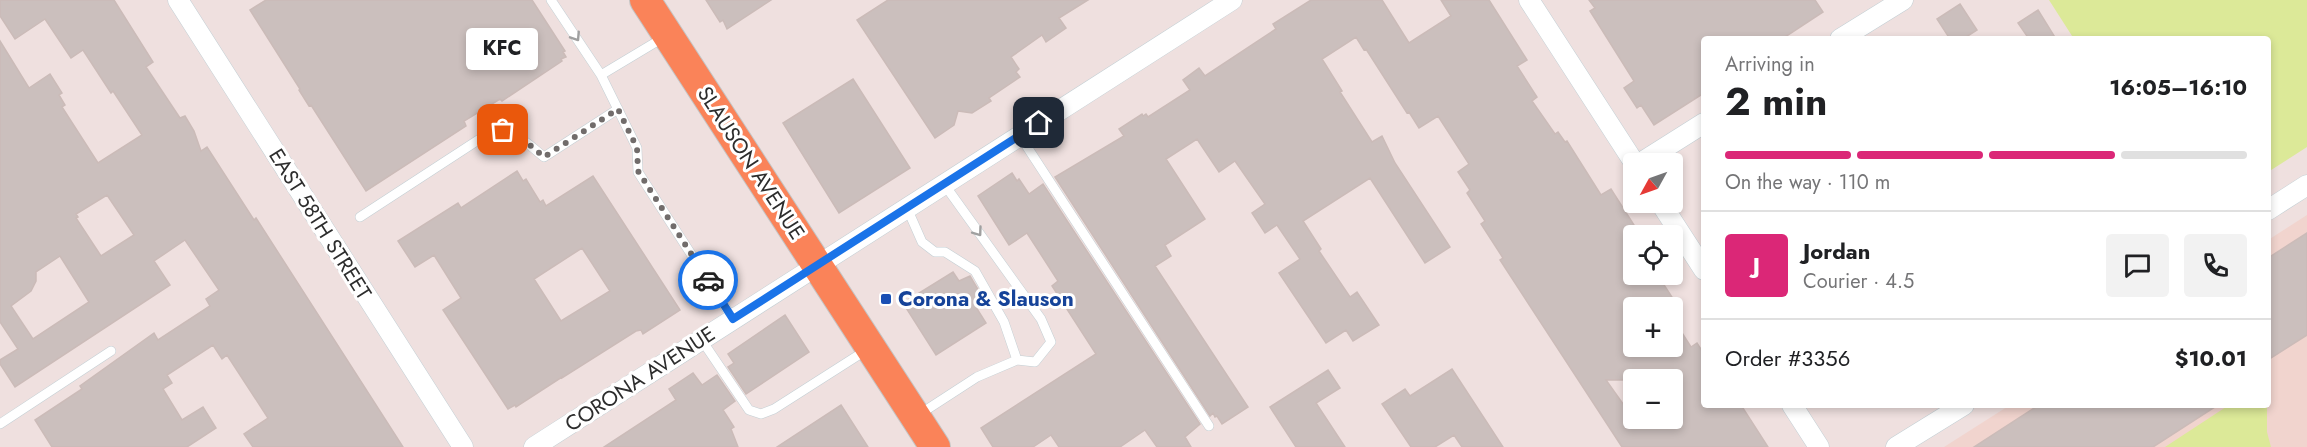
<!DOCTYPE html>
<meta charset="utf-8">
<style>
:root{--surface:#fff;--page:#f2f2f2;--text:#202124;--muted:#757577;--line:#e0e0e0;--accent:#db2777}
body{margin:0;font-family:Jost,sans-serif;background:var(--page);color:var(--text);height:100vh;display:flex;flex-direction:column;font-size:22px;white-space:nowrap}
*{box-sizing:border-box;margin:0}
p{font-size:20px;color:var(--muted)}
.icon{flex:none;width:33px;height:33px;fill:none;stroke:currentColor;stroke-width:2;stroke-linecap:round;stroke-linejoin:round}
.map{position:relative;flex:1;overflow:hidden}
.sheet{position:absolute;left:1701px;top:36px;width:570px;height:372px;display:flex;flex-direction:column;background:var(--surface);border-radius:6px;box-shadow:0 3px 9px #0003}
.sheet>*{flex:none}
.needle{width:39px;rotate:230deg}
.controls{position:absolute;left:1623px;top:153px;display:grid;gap:12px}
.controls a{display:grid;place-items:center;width:60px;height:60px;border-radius:6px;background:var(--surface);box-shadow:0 3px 9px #0003;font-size:30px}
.pin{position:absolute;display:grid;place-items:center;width:51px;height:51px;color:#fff;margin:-26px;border-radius:12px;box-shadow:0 3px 9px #0006}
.courier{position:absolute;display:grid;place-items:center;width:60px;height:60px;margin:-30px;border:4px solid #1a73e8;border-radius:50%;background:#fff;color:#222;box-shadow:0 2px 8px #0007}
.bubble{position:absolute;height:42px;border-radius:6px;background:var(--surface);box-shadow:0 3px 9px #0003;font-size:20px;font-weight:700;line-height:42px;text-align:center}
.overview em{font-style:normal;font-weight:700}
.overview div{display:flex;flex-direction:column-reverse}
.overview{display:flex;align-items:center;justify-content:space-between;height:102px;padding:0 24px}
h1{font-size:39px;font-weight:700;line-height:45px}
.bar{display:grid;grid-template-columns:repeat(4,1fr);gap:9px 6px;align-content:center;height:72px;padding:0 24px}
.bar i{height:8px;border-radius:4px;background:var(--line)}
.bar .active{background:var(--accent)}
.bar p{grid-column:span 4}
.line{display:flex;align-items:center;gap:15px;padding:0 24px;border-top:2px solid var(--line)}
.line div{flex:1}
.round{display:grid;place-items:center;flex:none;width:63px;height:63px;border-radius:6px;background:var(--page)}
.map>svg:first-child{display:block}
.education{fill:#f1d4ce}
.green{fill:#dce998}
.building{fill:#cbbfbd;stroke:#cbbbb8;stroke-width:1.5;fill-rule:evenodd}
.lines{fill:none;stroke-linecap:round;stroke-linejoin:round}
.lane-casing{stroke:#c3cfd4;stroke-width:10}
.street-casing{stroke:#c3cfd4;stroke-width:21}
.primary-casing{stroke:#c4c4c4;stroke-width:32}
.lane{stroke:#fff;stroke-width:9}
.street{stroke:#fff;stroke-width:20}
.primary{stroke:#fa8359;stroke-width:30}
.oneway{stroke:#a0a0a0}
.done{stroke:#716c6b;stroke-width:6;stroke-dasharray:0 10.8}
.route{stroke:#1a73e8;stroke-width:8}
.transit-dot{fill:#1a4fb4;stroke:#fff;stroke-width:2}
.labels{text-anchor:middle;stroke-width:6;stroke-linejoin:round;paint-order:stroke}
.street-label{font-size:21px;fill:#2d2d2d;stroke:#fff}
.transit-label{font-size:21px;font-weight:bold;fill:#164399;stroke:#fff;text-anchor:start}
</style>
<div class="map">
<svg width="2307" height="447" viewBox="0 0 2307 447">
<rect width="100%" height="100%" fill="#efe0df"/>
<path class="education" d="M2307,215V447H1944L2010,405H2268V240Z"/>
<path class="green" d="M2049,0H2307V147L2268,172V39H2074Z
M2229,405H2267V432L2271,447H2165Z"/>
<path class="building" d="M0,0H114L153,62L146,67L180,118L185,116L194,131L201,151L207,147L254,220L256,218L403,447H253L244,434L268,418L227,355L222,359L213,345L167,375L172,383L163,389L182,420L203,407L216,428L187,447H52L35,420L82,389L80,386L154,333L158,340L210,306L206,299L219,290L185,240L154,261L170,285L15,387L0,364V360L18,349L0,322V41L29,88L50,74L62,93L59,95L65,105L62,107L98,163L142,135L113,91L111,93L83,50L71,58L45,19L15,39L0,16ZM107,195L134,235L101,256L76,218L78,217L76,214ZM60,256L89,302L33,339L11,306L31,291L36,281V272Z
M266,0H532L565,51L563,52L566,57L561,59L562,61L502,101L500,99L464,121L466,126L366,191L311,105L309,106L299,90L300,89L250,10Z
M706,0H771L727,29L723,20L720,22Z
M888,0H1088L1059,18L1066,28L1046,42L1042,35L1011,57L1019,69L1016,72L1020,77L989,98L991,101L972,113L958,111L954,125L935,138L857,20Z
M1311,0H1382L1409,43L1451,16L1441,0H1489L1527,60L1517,66L1537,97L1532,101L1555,134L1558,132L1565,142L1567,141L1601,195L1611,189L1641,236H1634V274H1657L1679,308H1634V346H1672V317L1691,347L1697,343L1704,354V405H1741L1768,447H1622L1500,260L1503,258L1481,224L1485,221L1467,193L1470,190L1458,172L1469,164L1438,116L1419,128L1409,112L1407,113L1366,49L1364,50L1356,37L1322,59L1342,91L1340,92L1372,142L1382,136L1395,163L1450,247L1425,263L1370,178L1303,221L1321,249L1319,251L1350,297L1357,292L1379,325L1353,341L1346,330L1326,343L1279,273L1300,259L1277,225L1265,233L1252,213L1265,204L1235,161L1219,172L1197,139L1166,159L1205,219L1165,245L1171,256L1155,266L1248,407L1222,424L1217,416L1215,417L1213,413L1210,416L1055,177L1124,136L1119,129L1142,114L1143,116L1146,114L1148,117L1190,90L1183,80L1199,68L1205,76L1276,29L1273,24ZM1606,380H1672V418H1633Z
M1589,0H1815L1823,12L1782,39H1704V93L1654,125L1641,105L1637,108L1624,88L1634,81L1590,11L1595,8Z
M1960,4L1977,30L1963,39H1950L1937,19Z
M2038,10L2056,39H2029L2018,23Z
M853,79L910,168L839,213L783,123Z
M517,171L523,181L526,179L540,202L543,200L546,206L593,176L680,310L643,334L641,330L636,331L562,378V377L516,407L515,405L508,409L443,310L461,298L434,255L415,267L398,241L458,203L461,208ZM582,248L610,291L561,321L534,279Z
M1012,173L1017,181L1019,179L1029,194L1043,184L1200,424L1185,437L1191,447H1157L1145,430L1120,447H1059L1051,435L1033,447H993L981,428L1096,354L1052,286L1058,281L1027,233L1009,245L978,196Z
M2307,233V335L2268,360V258Z
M953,272L959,281L970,276L983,298L974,304L986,323L936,355L903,303Z
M785,315L809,352L746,394L728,367L734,363L728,354Z
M1452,369L1503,447H1462L1454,435L1435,447H1411L1382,404L1405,389L1410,396Z
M1328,370L1340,388L1316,403L1345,447H1296L1270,407Z
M693,373L702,385L717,375L735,401L723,410L734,427L731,429L738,447H604L676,400L669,389Z
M841,405L868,447H777Z
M2039,405H2218L2153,447H1974Z"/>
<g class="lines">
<g class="lane-casing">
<path id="lane" d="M551,0L601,75L637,148L638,172L733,319
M601,75L666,36
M1020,136L1209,426
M907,208L922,242L935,252H945L975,271L1004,322L1017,360L1035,362L1051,342L1041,319L944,184
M360,217L492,131C514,129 527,143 544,157L618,109
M701,339L749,410L761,414L774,409L868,349
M920,414L977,377L1017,360
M0,424L111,351"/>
</g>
<g class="street-casing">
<path id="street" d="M178,0L463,447
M1529,0L1635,164
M1840,39L1903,0
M1639,164L1704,123
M1660,202L1704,270
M2268,210L2307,185
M1792,405L1819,447
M534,447L1232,0
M1896,447L1964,405"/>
</g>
<g class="primary-casing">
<path id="primary" d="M645,0L935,447"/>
</g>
<use href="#lane" class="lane"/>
<use href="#street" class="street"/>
<use href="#primary" class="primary"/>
</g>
<defs><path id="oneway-chevron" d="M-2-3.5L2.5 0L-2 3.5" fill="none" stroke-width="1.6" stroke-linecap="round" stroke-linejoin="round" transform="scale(1.5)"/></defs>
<g class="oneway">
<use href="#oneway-chevron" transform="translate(576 37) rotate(57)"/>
<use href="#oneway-chevron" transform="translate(978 232) rotate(54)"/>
</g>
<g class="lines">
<path class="done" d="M503,130L519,136L544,157L618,109L637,148L638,171L708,280"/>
<path class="route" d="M708,280L733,319L1039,123"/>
</g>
<rect class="transit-dot" x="880" y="293" width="12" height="12" rx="3"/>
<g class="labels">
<g class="street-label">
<text transform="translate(751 163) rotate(57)" y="7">SLAUSON AVENUE</text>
<text transform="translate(320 224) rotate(58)" y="7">EAST 58TH STREET</text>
<text transform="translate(640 379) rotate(-33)" y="7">CORONA AVENUE</text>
</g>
<g class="transit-label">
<text x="898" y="306">Corona &amp; Slauson</text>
</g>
</g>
</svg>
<div class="controls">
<a><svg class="needle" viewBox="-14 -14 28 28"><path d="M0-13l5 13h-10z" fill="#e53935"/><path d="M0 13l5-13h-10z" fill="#757577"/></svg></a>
<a><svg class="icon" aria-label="locate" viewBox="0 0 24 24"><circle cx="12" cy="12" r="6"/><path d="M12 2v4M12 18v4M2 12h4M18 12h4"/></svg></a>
<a>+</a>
<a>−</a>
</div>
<div class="pin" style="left:503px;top:130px;background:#ea580c"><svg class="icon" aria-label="bag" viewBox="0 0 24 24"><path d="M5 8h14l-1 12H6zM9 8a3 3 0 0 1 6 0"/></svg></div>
<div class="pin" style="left:1039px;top:123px;background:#1f2937"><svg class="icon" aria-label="home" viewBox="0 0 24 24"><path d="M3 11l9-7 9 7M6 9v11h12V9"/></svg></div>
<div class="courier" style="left:708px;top:280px"><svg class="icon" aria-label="car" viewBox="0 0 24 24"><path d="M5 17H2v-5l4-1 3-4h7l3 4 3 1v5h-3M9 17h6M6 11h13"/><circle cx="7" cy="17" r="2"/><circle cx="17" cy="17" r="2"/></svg></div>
<div class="bubble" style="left:466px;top:28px;width:72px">KFC</div>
<section class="sheet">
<div class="overview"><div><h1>2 min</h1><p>Arriving in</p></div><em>16:05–16:10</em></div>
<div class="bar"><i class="active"></i><i class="active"></i><i class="active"></i><i></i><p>On the way · 110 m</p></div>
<div class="line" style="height:108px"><b class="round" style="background:var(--accent);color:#fff">J</b><div><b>Jordan</b><p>Courier · 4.5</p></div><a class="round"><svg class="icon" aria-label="chat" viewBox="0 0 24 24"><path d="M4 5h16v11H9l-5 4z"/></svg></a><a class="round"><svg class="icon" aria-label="phone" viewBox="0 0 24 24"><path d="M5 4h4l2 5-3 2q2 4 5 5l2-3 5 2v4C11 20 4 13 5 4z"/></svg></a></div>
<div class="line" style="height:78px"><div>Order #3356</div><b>$10.01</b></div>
</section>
</div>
